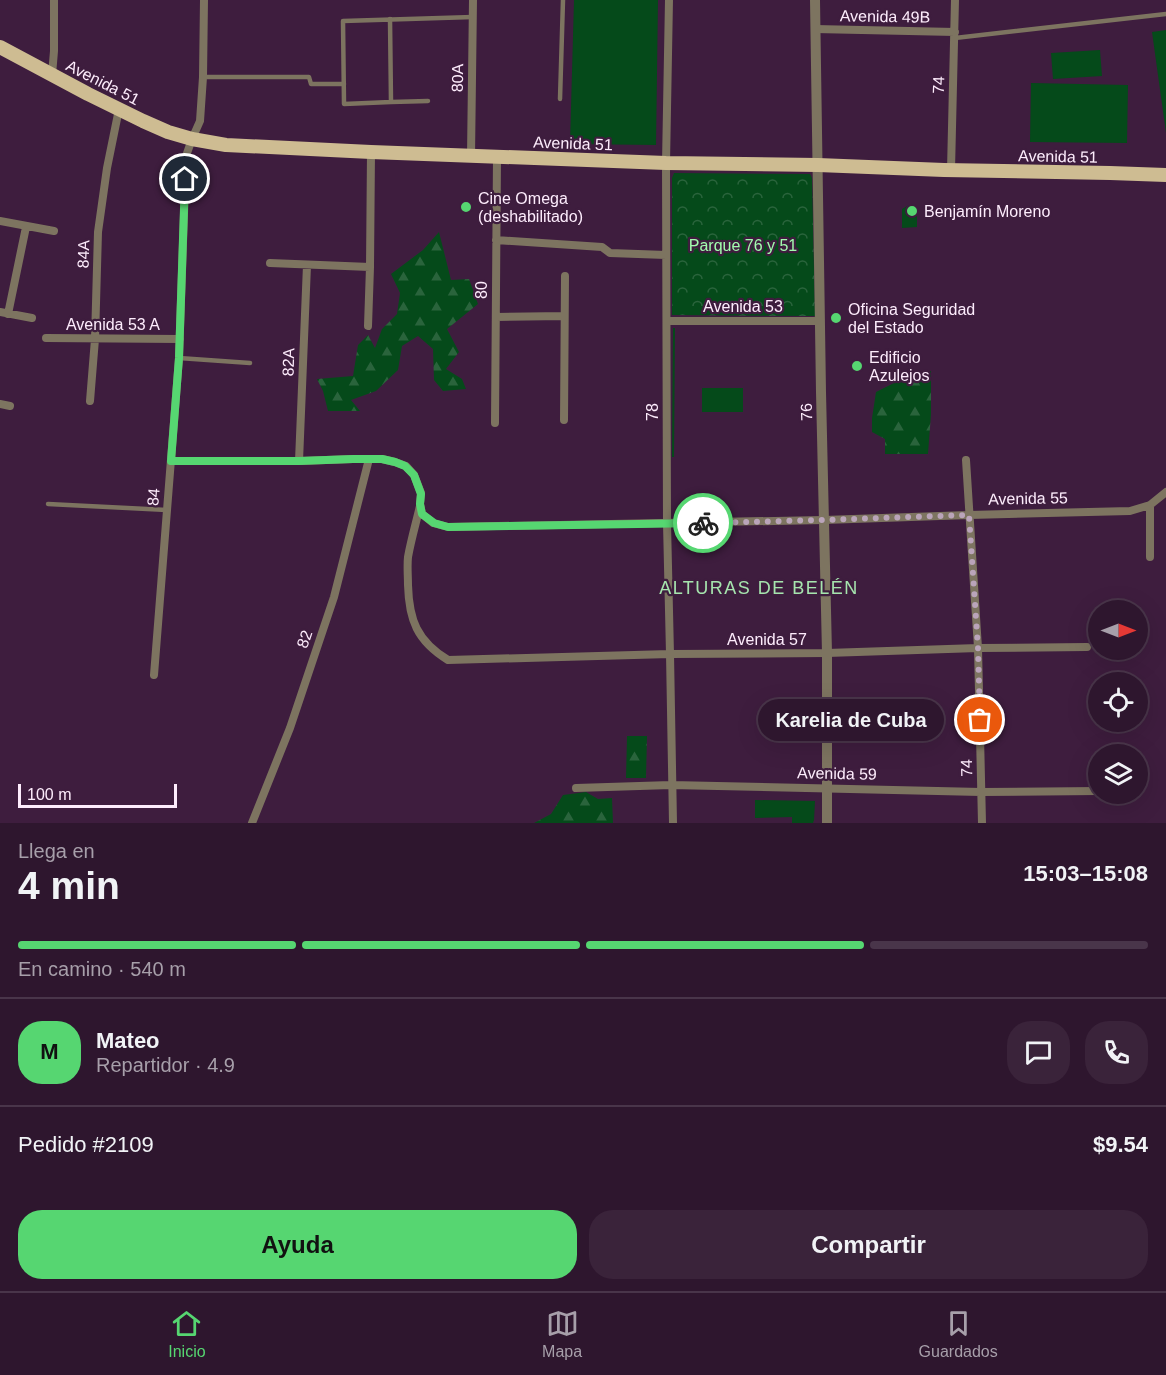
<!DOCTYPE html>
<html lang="es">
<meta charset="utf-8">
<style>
:root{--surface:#2e162e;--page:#3a233a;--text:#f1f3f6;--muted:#a79faa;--line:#49354a;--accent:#56d671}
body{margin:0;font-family:Helvetica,sans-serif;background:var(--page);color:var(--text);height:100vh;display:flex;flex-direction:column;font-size:22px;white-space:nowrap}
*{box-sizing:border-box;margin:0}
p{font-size:20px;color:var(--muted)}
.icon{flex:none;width:33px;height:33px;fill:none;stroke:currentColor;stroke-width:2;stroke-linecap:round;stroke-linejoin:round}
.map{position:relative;height:823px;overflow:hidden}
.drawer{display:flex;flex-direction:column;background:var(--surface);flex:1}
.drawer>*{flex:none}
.needle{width:39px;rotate:90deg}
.buttons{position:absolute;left:1088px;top:600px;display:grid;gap:12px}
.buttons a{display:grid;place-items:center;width:60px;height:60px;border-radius:50%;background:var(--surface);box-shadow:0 6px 24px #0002,0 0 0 2px var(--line);font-size:30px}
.scale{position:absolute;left:18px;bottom:15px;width:159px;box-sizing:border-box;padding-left:6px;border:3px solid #fdecfc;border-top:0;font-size:16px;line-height:21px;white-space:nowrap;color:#fdecfc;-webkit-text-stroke:4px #3e1d3e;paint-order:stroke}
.pin{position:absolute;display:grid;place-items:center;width:51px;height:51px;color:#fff;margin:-26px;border:3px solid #fff;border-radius:50%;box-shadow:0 2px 6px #0007}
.courier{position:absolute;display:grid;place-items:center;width:60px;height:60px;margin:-30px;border:4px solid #56d671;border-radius:50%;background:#fff;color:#222;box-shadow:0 2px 8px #0007}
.bubble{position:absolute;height:42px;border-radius:21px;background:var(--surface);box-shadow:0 6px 24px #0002,0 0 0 2px var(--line);font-size:20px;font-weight:700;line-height:42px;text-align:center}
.summary em{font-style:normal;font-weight:700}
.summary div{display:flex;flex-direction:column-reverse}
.summary{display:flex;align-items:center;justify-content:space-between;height:102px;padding:0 18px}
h1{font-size:39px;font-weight:700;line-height:45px}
.bar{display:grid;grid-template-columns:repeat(4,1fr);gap:9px 6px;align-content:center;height:72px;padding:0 18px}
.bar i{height:8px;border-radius:4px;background:var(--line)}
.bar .on{background:var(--accent)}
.bar p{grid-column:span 4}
.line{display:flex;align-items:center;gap:15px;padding:0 18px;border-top:2px solid var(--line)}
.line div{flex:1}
.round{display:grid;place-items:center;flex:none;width:63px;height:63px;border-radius:24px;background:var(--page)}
.action{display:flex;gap:12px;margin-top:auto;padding:12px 18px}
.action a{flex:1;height:69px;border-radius:24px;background:var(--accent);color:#111;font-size:24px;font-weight:700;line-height:69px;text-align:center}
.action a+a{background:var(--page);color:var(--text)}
.tab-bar{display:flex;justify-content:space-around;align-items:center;height:84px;border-top:2px solid var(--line);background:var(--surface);font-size:16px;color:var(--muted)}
.tab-bar a{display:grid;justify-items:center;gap:3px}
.tab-bar .on{color:var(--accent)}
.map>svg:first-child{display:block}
.grass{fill:#054a1a}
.forest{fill:url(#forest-firs)}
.park{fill:url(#park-crowns)}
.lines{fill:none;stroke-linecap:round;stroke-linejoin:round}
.service{stroke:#7d7460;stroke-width:4.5}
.minor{stroke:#7d7460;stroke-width:8}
.tertiary{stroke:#7d7460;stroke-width:10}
.primary{stroke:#cebc92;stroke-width:14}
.done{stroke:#baa4ba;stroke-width:6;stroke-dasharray:0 10.8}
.route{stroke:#56d671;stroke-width:8}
.poi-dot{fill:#56d671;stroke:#3e1d3e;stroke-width:2}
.labels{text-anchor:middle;stroke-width:4.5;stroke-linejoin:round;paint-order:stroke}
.street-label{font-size:16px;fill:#fdecfc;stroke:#3e1d3e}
.poi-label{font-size:16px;fill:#fdecfc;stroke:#3e1d3e;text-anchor:start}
.park-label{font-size:16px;fill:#a2fcae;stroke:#3e1d3e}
.neighbourhood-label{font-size:18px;letter-spacing:1.5px;fill:#a6e5ae;stroke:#3e1d3e}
</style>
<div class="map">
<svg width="1166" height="823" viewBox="0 0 1166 823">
<defs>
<pattern id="forest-firs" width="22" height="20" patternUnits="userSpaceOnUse" patternTransform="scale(1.5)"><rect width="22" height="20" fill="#054a1a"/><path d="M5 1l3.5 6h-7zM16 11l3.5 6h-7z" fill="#2a643c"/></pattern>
<pattern id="park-crowns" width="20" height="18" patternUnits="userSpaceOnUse" patternTransform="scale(1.5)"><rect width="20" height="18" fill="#054a1a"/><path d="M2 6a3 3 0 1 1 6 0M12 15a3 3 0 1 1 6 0" fill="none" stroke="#2a643c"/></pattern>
</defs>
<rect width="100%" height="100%" fill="#3e1d3e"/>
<path class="grass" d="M574,0H658L656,145L570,144Z
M1166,30V133L1152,32Z
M1100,50L1102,76L1053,79L1051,53Z
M1031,83L1128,85L1127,143L1030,142Z
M909,205L917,211V227L902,228V209Z
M673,328H675L674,457H672Z
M702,388H743V412H702Z
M755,800L815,801L814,820L813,823H792V817L755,818Z"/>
<path class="forest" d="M439,232L451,280L469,279L478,304L447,329L459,352L446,369L462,379L466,389L443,391L434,380L433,349L418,336L402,346L398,370L376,391L351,400L360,411H328L323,391L317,379L353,376L358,345L368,335L375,348L382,329L397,314L400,293L391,274L423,250Z
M931,371V414L928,454H885V439L872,432V418L876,392L898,381Z
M627,736H647L646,778H626Z
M586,792L598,799L612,798L613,823H534L551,814L563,795Z"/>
<path class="park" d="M674,173L810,174L812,178L815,316L672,315V178Z"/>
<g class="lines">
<path class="service" d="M390,19L391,102L344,104L343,21L473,17
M955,38L1166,14
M203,77H309L311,84H344
M560,99L563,0
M391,102L428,101
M179,358L250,363
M48,504L167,510"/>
<path class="minor" d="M669,0L666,163L667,523L670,654L673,823
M815,29L955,32
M52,75L54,51V0
M471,156L473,0
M951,170L955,0
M0,221L54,231
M496,240L602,247L610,253L666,255
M270,263L370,267
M0,312L32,318
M8,314L26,227
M496,317L564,316
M667,321H820
M368,326L370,267L371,152
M46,338L180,339
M90,401L95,339L98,232L107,168L119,109
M0,404L10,406
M564,420L565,276
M495,423L497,157
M966,460L978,648L982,823
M171,461H299L353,459H382L395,462L406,466L414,475L421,493L420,504L422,514L433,523L448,527L824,520L969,515L1130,511L1150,505L1166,492
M299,461L307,265
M420,506C416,523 411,540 408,557C407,566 408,576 408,585C409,620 417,641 448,660L670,654L827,653L978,648L1087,647
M1150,557V505
M154,675L179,358L186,156L192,139L200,121L203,77L204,0
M576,788L671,785L981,792L1098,791
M252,823L290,728L334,597L369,459"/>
<path class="tertiary" d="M815,0L821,392L827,653V823"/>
<path class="primary" d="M0,47L88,94L143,121L168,132L192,139L226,145L371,152L666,163L818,165L944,170L1110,173L1166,175"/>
</g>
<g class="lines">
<path class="done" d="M703,523L824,520L969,515L978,648L980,720"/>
<path class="route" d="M185,179L179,358L171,461H299L353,459H382L395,462L405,466L414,475L421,494L420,504L422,514L434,523L448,527L703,523"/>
</g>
<g class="poi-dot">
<circle cx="466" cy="207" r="6"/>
<circle cx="912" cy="211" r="6"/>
<circle cx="836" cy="318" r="6"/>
<circle cx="857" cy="366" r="6"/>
</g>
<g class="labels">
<g class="street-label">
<text transform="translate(885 16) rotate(1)" y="6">Avenida 49B</text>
<text transform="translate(457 78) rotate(-89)" y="6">80A</text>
<text transform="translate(103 82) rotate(27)" y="6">Avenida 51</text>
<text transform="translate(938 85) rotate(-88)" y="6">74</text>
<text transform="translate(573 143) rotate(2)" y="6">Avenida 51</text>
<text transform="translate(1058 156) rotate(1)" y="6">Avenida 51</text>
<text transform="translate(83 254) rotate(-88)" y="6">84A</text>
<text transform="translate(481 290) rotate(-90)" y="6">80</text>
<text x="743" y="312">Avenida 53</text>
<text x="113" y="330">Avenida 53 A</text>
<text transform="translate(288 362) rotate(-88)" y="6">82A</text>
<text transform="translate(652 412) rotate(-90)" y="6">78</text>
<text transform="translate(806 412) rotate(-92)" y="6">76</text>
<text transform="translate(153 497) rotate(-86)" y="6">84</text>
<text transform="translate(1028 498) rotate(-1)" y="6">Avenida 55</text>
<text transform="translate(304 639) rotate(-71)" y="6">82</text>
<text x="767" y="645">Avenida 57</text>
<text transform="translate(966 768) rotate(-91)" y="6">74</text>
<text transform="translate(837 773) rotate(1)" y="6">Avenida 59</text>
</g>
<g class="poi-label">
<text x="478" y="204">Cine Omega<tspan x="478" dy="18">(deshabilitado)</tspan></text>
<text x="924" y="217">Benjamín Moreno</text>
<text x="848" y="315">Oficina Seguridad<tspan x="848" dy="18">del Estado</tspan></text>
<text x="869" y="363">Edificio<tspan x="869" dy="18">Azulejos</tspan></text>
</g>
<g class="park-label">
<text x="743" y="251">Parque 76 y 51</text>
</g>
<g class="neighbourhood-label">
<text x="759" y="594">ALTURAS DE BELÉN</text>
</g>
</g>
</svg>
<div class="buttons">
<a><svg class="needle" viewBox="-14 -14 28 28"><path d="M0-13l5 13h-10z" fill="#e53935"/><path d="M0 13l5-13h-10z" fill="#a79faa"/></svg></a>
<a><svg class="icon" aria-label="locate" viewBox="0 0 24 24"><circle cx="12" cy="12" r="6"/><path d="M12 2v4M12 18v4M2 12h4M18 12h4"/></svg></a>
<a><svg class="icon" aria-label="layers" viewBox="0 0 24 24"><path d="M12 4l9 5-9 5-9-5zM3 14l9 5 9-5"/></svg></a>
</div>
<div class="scale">100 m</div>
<div class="pin" style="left:980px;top:720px;background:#ea580c"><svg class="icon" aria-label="bag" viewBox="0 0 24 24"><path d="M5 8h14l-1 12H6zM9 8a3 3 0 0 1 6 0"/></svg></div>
<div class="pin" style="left:185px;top:179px;background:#1f2937"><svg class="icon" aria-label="home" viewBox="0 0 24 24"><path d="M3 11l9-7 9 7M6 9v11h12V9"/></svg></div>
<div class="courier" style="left:703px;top:523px"><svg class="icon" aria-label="bike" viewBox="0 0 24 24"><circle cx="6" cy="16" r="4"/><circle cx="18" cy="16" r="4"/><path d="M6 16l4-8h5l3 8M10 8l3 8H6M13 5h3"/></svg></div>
<div class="bubble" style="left:758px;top:699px;width:186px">Karelia de Cuba</div>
</div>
<section class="drawer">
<div class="summary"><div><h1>4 min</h1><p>Llega en</p></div><em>15:03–15:08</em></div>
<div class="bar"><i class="on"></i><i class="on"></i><i class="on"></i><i></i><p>En camino · 540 m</p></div>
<div class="line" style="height:108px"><b class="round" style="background:var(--accent);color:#111">M</b><div><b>Mateo</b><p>Repartidor · 4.9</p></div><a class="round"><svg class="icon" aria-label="chat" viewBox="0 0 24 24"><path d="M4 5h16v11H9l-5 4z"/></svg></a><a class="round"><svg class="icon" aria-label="phone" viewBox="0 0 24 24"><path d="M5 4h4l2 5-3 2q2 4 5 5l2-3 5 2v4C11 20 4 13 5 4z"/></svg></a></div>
<div class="line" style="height:78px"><div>Pedido #2109</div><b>$9.54</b></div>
<div class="action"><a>Ayuda</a><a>Compartir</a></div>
</section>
<nav class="tab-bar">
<a class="on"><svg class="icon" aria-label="home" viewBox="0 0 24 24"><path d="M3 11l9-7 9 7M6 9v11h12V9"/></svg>Inicio</a>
<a><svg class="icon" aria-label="map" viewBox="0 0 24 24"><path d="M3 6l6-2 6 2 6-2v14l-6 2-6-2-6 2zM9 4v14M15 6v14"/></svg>Mapa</a>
<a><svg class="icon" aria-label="saved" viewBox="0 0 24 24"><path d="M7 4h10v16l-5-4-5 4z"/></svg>Guardados</a>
</nav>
